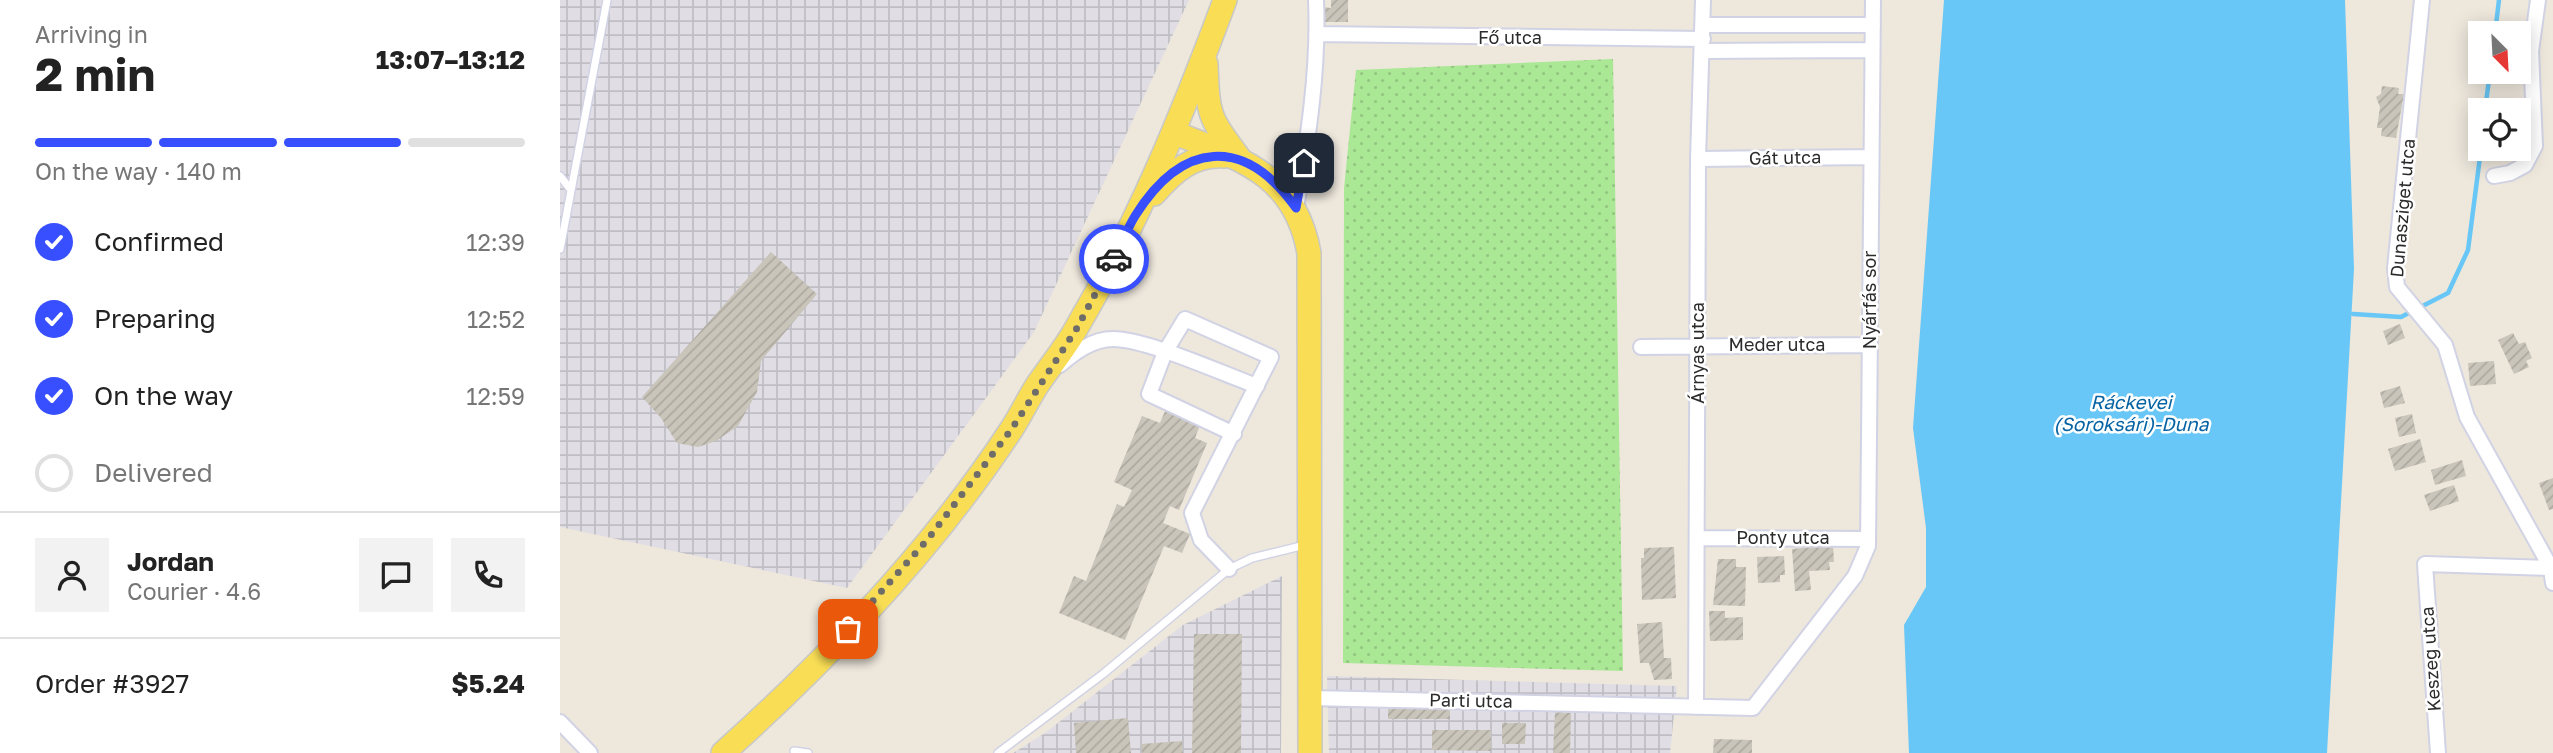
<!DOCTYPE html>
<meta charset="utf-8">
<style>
:root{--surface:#fff;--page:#f2f2f2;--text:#222;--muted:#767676;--line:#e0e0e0;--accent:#374fff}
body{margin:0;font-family:"Golos Text",sans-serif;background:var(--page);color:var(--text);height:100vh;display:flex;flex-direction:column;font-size:26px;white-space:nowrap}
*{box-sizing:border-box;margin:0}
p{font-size:23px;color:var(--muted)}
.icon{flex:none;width:38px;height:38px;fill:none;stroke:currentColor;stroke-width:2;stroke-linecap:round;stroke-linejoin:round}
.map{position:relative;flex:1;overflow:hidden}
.side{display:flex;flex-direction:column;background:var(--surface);width:560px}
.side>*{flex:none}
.needle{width:46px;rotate:156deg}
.tools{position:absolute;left:1908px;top:21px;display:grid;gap:14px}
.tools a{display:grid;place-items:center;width:63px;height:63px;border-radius:0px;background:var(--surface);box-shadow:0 4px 18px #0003;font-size:35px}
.pin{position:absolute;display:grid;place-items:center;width:60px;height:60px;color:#fff;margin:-30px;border-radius:14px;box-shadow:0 4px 10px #0006}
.courier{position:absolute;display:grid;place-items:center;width:70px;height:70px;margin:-35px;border:5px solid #374fff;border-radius:50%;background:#fff;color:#222;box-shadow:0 2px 9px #0007}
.overview em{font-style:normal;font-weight:700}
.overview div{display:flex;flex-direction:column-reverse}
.overview{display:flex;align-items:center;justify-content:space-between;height:119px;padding:0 35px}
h1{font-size:46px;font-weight:700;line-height:52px}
.bar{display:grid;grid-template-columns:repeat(4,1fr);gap:10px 7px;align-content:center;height:84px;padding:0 35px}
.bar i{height:9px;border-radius:5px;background:var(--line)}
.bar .active{background:var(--accent)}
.bar p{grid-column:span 4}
.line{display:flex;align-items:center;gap:18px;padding:0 35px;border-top:2px solid var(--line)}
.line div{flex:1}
.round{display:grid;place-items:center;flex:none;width:74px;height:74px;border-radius:0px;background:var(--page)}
ol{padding:0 35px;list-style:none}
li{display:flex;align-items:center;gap:21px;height:77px}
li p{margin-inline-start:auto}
li .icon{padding:7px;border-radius:50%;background:var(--accent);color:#fff;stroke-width:4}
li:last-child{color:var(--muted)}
li i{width:38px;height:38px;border:4px solid var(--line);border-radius:50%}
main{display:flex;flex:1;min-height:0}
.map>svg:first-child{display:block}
.industrial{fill:url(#industrial-grid)}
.grass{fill:url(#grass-dots)}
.water{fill:#68c7f6}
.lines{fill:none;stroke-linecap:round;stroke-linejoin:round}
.stream{stroke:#68c7f6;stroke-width:4.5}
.building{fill:url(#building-hatch)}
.service-casing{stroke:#d1d3e4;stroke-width:10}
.minor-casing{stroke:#d1d3e4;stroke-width:18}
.primary-casing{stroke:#c8c8c8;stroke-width:26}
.service{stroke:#fff;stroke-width:7}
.minor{stroke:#fff;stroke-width:14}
.primary{stroke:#f9de55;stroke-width:23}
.done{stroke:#6f6d69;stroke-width:7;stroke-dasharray:0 12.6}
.route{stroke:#374fff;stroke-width:9}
.labels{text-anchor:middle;stroke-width:5;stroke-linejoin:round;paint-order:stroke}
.street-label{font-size:18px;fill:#2b2b2b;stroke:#fff}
.water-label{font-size:19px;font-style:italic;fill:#0563a4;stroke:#fff}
</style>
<main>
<section class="side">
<div class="overview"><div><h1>2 min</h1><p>Arriving in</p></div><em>13:07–13:12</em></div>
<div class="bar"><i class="active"></i><i class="active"></i><i class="active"></i><i></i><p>On the way · 140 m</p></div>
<ol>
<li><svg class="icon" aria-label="check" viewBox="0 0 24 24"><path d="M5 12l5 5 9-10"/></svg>Confirmed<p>12:39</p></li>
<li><svg class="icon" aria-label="check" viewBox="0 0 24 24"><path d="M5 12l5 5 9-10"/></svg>Preparing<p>12:52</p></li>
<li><svg class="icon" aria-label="check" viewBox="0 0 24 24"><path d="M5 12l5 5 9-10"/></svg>On the way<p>12:59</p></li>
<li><i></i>Delivered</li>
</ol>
<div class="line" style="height:126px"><a class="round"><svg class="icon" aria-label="person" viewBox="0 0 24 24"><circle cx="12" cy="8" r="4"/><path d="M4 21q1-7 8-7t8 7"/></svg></a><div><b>Jordan</b><p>Courier · 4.6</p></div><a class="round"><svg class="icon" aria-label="chat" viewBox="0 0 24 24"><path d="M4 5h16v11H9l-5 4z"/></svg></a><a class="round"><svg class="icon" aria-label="phone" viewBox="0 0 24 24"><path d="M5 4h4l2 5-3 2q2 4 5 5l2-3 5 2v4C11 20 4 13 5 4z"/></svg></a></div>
<div class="line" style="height:91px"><div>Order #3927</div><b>$5.24</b></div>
</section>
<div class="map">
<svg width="1993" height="753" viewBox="0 0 1993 753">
<defs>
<pattern id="industrial-grid" width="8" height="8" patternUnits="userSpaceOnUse" patternTransform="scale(1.75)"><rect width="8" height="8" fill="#e0dde5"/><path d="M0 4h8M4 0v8" fill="none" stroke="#c0bec5"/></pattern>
<pattern id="grass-dots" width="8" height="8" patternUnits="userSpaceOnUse" patternTransform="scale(1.75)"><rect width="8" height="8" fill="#abe895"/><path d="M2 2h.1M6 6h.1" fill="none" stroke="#93c781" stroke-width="1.8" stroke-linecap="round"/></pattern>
<pattern id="building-hatch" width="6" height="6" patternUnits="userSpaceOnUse" patternTransform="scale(1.75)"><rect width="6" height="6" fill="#c9c5ba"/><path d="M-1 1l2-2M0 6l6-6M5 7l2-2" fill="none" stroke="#ada9a0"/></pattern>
</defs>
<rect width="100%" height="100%" fill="#ede7dc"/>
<path class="industrial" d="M0,0H629L474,332L287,588L0,527Z
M722,576L721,753H453L485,733L623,625Z
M767,676L1117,686L1110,753H769Z"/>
<path class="grass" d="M1053,59L1063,671L783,663L784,188L796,70Z"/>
<path class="water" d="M1384,0H1785L1794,269L1767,753H1349L1344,625L1366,587V528L1353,428Z"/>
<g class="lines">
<path class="stream" d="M1935,33L1939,0
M1925,110L1930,72
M1793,314L1841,317L1888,293L1908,250L1921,149"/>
</g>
<path class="building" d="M771,0H788V22H762V7L771,8Z
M1822,86L1839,88L1838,94H1844L1836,138L1821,136L1822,128H1817L1820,107L1816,97L1821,94Z
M211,252L257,294L201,361L197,392L178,426L156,441L138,447L117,443L101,418L82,397Z
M1840,324L1845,338L1828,345L1823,331Z
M1953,333L1959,344L1965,342L1972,358L1966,361L1969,367L1954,374L1938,340Z
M1934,361L1936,384L1910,386L1908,363Z
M1840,386L1845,403L1824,408L1820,392Z
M605,411L640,425L635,438L647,443L619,510L610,506L603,523L630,534L622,553L604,546L565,640L499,613L514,576L526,581L557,504L564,507L572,490L554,482L582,416L600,423Z
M1852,414L1856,433L1839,437L1835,418Z
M1860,439L1866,462L1835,471L1828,449Z
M1902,460L1906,476L1875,485L1871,470Z
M1993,478V509L1989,510L1979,483Z
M1894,485L1899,501L1870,511L1864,495Z
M1273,545L1274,562H1269L1270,570L1249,571L1251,590L1235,591L1232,549Z
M1114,547L1116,598L1082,600L1081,558H1084V548Z
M1224,556L1225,575H1220V582L1198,583L1197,557Z
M1158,559H1176V567H1186L1185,606L1153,605Z
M1149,611H1165V618L1183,617V640L1150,641Z
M1102,622L1104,658H1111L1112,679L1094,680L1089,663H1080L1077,624Z
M634,634H682L681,753H632Z
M828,709H890V719H828Z
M995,712L1011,713L1010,753H993Z
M568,718L571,753H516L514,723Z
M942,723H966L965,744H942Z
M872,730H931V751L872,750Z
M1154,739L1192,740V753H1153Z
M622,741L623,753H582L581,744Z"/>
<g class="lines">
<g class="service-casing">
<path id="service" d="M0,176L11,190
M0,249L47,0
M234,751L248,753
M438,753L543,674L669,569L692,558L745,545"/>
</g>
<g class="minor-casing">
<path id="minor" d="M1862,0L1835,268L1837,287L1885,345L1907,417L1991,568L1993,583
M1143,25H1313
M758,34L1143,39
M1142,51L1312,50
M1138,159L1311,157
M1934,176L1950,173L1965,165L1975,146L1971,51L1978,0
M736,208C748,140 759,70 756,0
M1081,347L1310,345
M500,365C514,353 532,339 553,339C587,339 663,374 697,386
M1137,538L1308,539
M669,569L641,540L632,513L711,357L625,319L605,352L589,394L674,434
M750,698L1193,708L1295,576L1308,546L1313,0
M1136,707L1138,159L1143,0
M0,722L30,753
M1878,753L1865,564L1991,568"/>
</g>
<g class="primary-casing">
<path id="primary" d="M646,64C648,117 649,117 680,159
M615,133C681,159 735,174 749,253L750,753
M594,194C614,171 633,154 665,156
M163,753C269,658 373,549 451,430C461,415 468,399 478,384C491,365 506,347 517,327C578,223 623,113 665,0"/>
</g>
<use href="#service" class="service"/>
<use href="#minor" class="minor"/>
<use href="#primary" class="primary"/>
</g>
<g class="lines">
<path class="done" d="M288,629L368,539L451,430L517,328L554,259"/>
<path class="route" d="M554,259C561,245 567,229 575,216C622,141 684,135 736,208L744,163"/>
</g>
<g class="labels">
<g class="street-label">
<text x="950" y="44">Fő utca</text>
<text transform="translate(1225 158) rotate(-1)" y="6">Gát utca</text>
<text transform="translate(1843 208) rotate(-85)" y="6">Dunasziget utca</text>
<text transform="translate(1310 300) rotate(-90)" y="6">Nyárfás sor</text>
<text x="1217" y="351">Meder utca</text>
<text transform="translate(1138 353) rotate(-90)" y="6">Árnyas utca</text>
<text x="1223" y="544">Ponty utca</text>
<text transform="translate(1871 659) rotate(-94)" y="6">Keszeg utca</text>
<text transform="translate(911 701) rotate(1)" y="6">Parti utca</text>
</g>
<g class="water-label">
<text x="1571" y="409">Ráckevei<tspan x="1571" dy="22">(Soroksári)-Duna</tspan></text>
</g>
</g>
</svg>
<div class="tools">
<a><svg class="needle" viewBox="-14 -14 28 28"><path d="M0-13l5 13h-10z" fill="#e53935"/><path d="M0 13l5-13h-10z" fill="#767676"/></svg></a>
<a><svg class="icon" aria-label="locate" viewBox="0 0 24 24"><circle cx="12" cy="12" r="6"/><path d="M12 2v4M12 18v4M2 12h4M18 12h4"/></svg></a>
</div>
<div class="pin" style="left:288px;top:629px;background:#ea580c"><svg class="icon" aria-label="bag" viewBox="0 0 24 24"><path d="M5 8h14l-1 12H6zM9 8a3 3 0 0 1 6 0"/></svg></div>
<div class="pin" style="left:744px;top:163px;background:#1f2937"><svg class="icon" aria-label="home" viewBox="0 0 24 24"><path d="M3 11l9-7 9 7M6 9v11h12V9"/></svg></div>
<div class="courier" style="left:554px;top:259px"><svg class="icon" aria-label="car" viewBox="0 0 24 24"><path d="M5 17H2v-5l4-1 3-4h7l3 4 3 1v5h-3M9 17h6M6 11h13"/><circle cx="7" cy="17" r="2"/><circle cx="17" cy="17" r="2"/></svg></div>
</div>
</main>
